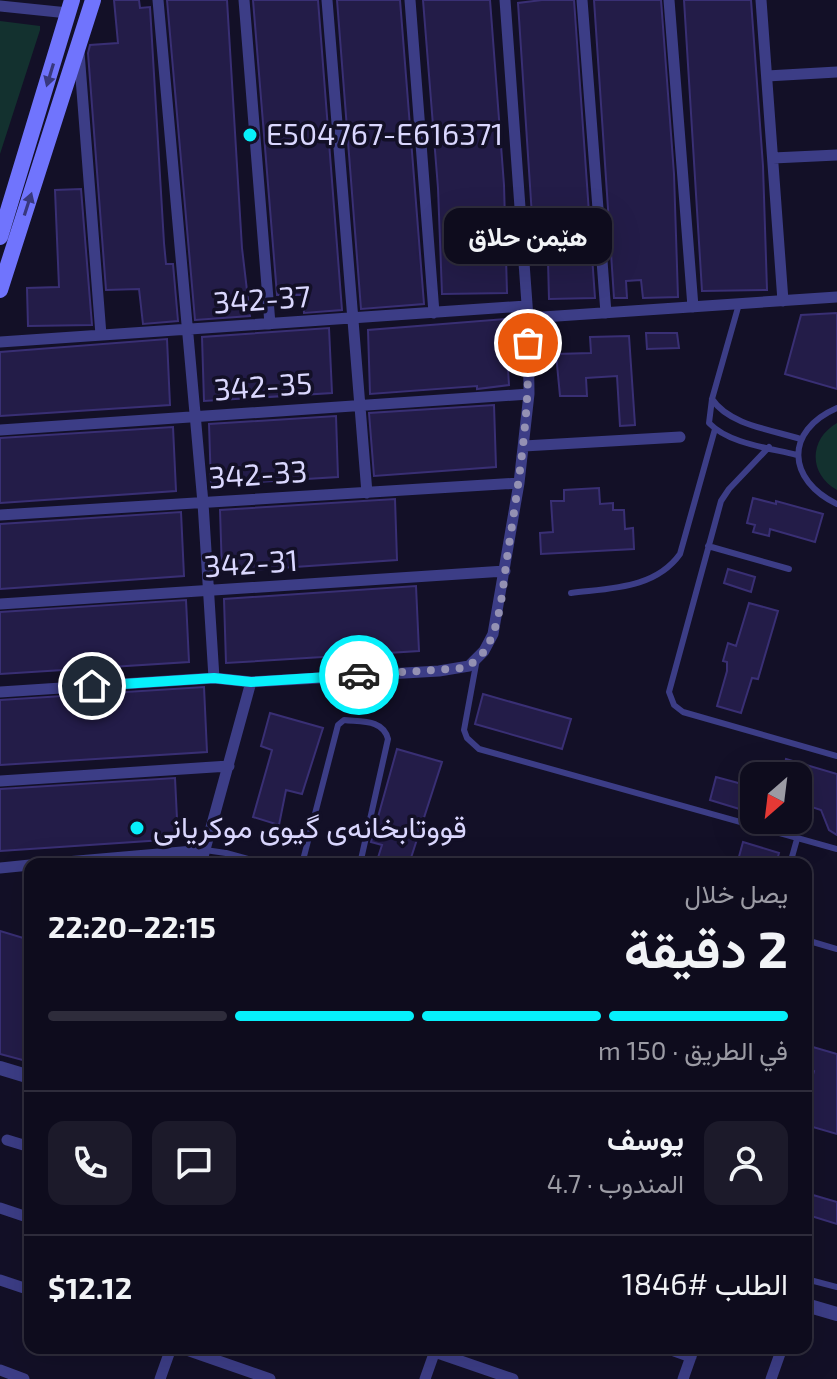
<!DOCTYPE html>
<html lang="ar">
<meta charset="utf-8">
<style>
:root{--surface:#0e0c1d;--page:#1c1a2a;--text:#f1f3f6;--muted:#9b9ba4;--line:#2e2c3b;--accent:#07f0fb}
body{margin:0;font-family:"Exo 2",Vazirmatn,sans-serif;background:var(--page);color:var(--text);direction:rtl;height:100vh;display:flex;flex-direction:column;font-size:30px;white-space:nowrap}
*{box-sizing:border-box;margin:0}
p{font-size:26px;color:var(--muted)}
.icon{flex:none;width:44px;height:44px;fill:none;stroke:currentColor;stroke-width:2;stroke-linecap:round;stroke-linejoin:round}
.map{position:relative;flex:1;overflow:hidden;direction:ltr}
.side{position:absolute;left:24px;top:858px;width:788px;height:496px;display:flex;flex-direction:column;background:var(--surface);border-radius:16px;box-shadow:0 8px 32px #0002,0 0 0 2px var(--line);direction:rtl}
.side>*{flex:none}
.needle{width:52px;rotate:208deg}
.tools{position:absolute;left:740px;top:762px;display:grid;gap:16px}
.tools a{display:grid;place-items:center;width:72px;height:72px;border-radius:16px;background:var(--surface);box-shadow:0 8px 32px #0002,0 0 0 2px var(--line);font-size:40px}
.pin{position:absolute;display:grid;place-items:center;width:68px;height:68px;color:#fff;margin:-34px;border:4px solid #fff;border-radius:50%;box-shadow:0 2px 8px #0007}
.courier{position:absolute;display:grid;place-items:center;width:80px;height:80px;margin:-40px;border:6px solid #07f0fb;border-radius:50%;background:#fff;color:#222;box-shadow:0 2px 10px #0007}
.bubble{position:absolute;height:56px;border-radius:16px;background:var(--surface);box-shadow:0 8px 32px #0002,0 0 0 2px var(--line);font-size:26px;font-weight:700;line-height:56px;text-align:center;direction:rtl}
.overview em{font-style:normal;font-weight:700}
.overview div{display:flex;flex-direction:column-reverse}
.overview{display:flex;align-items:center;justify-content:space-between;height:136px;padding:0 24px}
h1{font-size:52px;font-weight:700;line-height:60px}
.bar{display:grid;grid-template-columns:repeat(4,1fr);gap:12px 8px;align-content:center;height:96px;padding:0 24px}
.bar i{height:10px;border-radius:6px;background:var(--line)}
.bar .on{background:var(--accent)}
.bar p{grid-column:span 4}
.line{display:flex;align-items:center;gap:20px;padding:0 24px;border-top:2px solid var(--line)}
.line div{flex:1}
.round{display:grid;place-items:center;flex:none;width:84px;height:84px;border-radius:16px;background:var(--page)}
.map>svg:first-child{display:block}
.green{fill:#13312f}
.building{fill:#231c48;stroke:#392f74;stroke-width:2}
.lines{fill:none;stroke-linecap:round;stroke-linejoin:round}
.service{stroke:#3c3d86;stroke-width:6}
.minor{stroke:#3c3d86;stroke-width:11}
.tertiary{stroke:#3c3d86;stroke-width:14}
.secondary{stroke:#7074fd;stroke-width:16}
.oneway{fill:#38387d}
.done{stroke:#9491b3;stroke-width:8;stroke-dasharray:0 14.4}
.route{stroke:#07f0fb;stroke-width:10}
.poi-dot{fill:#07f0fb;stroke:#131027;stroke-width:3}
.labels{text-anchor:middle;stroke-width:7;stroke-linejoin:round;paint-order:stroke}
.poi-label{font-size:30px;fill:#dad7fe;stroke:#131027;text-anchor:start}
.street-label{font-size:30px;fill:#dad7fe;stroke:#131027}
</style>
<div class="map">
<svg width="837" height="1379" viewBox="0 0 837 1379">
<rect width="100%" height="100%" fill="#131027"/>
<path class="green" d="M0,21L40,26V30L0,154Z
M837,423V490C808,474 809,439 837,423Z"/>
<path class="building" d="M114,0H139L140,8L150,7L164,243L166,264H173L178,321L143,324L139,289L106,290L88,53L90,45L118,43Z
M167,0H227L242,248L250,316L195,320Z
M253,0H318L342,310L304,313L303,295H277Z
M337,0H400L424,304L361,309Z
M423,0H490L504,185L507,293L442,294L438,188Z
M542,0H574L595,298L549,299L548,261L535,262L518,3Z
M594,0H661L674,174L678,297L643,298L641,280L626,281L627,298H614Z
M684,0H751L763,166L767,290L702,291Z
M81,189L92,325L28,326L27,288L59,287L55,190Z
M837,313V389L785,374L801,315Z
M505,319L509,385L477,389V386L370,394L368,330Z
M329,328L332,393L204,401L202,337Z
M646,333H677L679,348L647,349Z
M629,336L635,425L620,426L617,376L586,378L587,396H560L556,354L591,353L590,337Z
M167,339L170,405L0,416V352Z
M494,405L496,467L374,476L369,413Z
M336,416L338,477L211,485L209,424Z
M173,427L176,491L0,503V438Z
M599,488L600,504L613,503V510H624L625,529L633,528L634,549L541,554L540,533L553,532L551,501H564V490Z
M753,498L776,504V501L823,514L815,542L770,529L769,536L753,532L755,525L747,523Z
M395,499L397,560L222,572L220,510Z
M181,512L184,576L0,589V524Z
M728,569L755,577L751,592L724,583Z
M416,586L419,651L226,663L224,599Z
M186,600L189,662L0,674V612Z
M749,603L778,611L758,679L752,678L741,713L717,706L727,671V662L723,661L728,643L736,646Z
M204,687L207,752L0,765V700Z
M483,694L571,719L562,749L475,724Z
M270,713L323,728L302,794L286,790L279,825L253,817L272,750L261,746Z
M397,749L442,762L409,864H376L382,845L371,842Z
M786,759L837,774V835L829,830L821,810L809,806L798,812V776H782Z
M716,777L753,787L746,811L710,800Z
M175,778L178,839L0,851V789Z
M743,842L779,853L776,864H737Z
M0,931L30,940V1062L0,1054Z
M806,1045L837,1054V1134L806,1125V1099L814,1071L806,1068Z
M813,1195L837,1202V1224L808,1215Z"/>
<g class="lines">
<path class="service" d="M739,304L712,399L709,423C729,444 770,448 797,455
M712,399C729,425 772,430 801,439
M837,408C784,431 787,480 837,504
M769,447L729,489L721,501L669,692L674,705L683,712L837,756
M708,546L789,569
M571,593C610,588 655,589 680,554L715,429
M477,659L464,730L467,738L479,749L837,849
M205,850L226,853L267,864
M302,864L338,725L344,720C361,722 383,719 388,739L360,864
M790,864L797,839
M806,940L837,949
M806,1279L837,1287"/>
<path class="minor" d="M158,0L203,503L214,678
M244,0L270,324
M327,0L367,493
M410,0L434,313
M582,0L606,313
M669,0L693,307
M761,0L783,301
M0,6L68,13
M79,52L101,335
M767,76L837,72
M773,158L837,155
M528,318L837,297
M0,342L526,306
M0,430L529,394
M524,446L680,437
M0,515L519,483
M0,604L505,571
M0,692L214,678L251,682L439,671L469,666L484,651L493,634L519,483L529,394L528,318L505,0
M0,781L229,766
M43,864L205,850
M201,864L251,682
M0,868L30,865
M7,1140L30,1147
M0,1208L30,1218
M0,1280L30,1290
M181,1348L270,1379
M423,1348L513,1379
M666,1348L691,1357
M0,1370L24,1379
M160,1379L171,1348
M425,1379L436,1348
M683,1379L694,1348
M771,1379L782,1348"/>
<path class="tertiary" d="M0,1068L30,1077
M806,1305L837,1314"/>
<path class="secondary" d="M0,237L72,0
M0,290L93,0"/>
</g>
<defs><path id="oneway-solid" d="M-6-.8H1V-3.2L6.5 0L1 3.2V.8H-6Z" transform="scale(2)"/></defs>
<g class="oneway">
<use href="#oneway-solid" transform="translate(50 75) rotate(107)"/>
<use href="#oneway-solid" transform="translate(28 204) rotate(-72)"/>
</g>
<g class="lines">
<path class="done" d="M359,675L463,668C474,664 484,654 489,643C501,619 503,585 507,558C518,486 530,416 528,343"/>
<path class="route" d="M92,686L214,678L251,682L359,675"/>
</g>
<g class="poi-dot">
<circle cx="250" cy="135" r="8"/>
<circle cx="137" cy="828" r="8"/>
</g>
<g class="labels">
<g class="poi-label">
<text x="266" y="145">E504767-E616371</text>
<text x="153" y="838">قووتابخانەی گيوی موكريانی</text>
</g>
<g class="street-label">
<text transform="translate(262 300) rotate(-4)" y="10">342-37</text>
<text transform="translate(263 387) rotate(-4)" y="10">342-35</text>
<text transform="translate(258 475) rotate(-4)" y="10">342-33</text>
<text transform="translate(251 564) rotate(-4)" y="10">342-31</text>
</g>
</g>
</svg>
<div class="tools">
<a><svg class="needle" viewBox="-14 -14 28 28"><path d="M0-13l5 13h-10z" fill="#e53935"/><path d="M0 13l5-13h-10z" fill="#9b9ba4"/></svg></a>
</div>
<div class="pin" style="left:528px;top:343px;background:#ea580c"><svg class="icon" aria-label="bag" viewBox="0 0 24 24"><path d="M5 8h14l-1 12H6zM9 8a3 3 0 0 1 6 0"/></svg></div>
<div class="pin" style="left:92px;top:686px;background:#1f2937"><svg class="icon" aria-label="home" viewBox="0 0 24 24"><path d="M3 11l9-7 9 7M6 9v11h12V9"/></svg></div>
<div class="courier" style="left:359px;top:675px"><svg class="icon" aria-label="car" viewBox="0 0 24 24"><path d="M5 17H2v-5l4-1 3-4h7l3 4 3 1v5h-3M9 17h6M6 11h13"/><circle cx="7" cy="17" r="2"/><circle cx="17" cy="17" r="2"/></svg></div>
<div class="bubble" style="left:444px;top:208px;width:168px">هێمن حلاق</div>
<section class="side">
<div class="overview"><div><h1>2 دقيقة</h1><p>يصل خلال</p></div><em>22:15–22:20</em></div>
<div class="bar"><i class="on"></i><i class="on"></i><i class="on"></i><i></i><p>في الطريق · 150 m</p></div>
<div class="line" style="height:144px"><a class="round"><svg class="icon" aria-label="person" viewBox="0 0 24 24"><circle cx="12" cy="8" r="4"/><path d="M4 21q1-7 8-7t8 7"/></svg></a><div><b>يوسف</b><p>المندوب · 4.7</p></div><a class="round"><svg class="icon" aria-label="chat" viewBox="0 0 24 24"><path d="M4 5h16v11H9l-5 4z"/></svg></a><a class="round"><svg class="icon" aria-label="phone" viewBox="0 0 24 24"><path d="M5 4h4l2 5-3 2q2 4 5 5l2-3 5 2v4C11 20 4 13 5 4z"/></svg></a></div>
<div class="line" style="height:104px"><div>الطلب #1846</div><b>$12.12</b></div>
</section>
</div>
